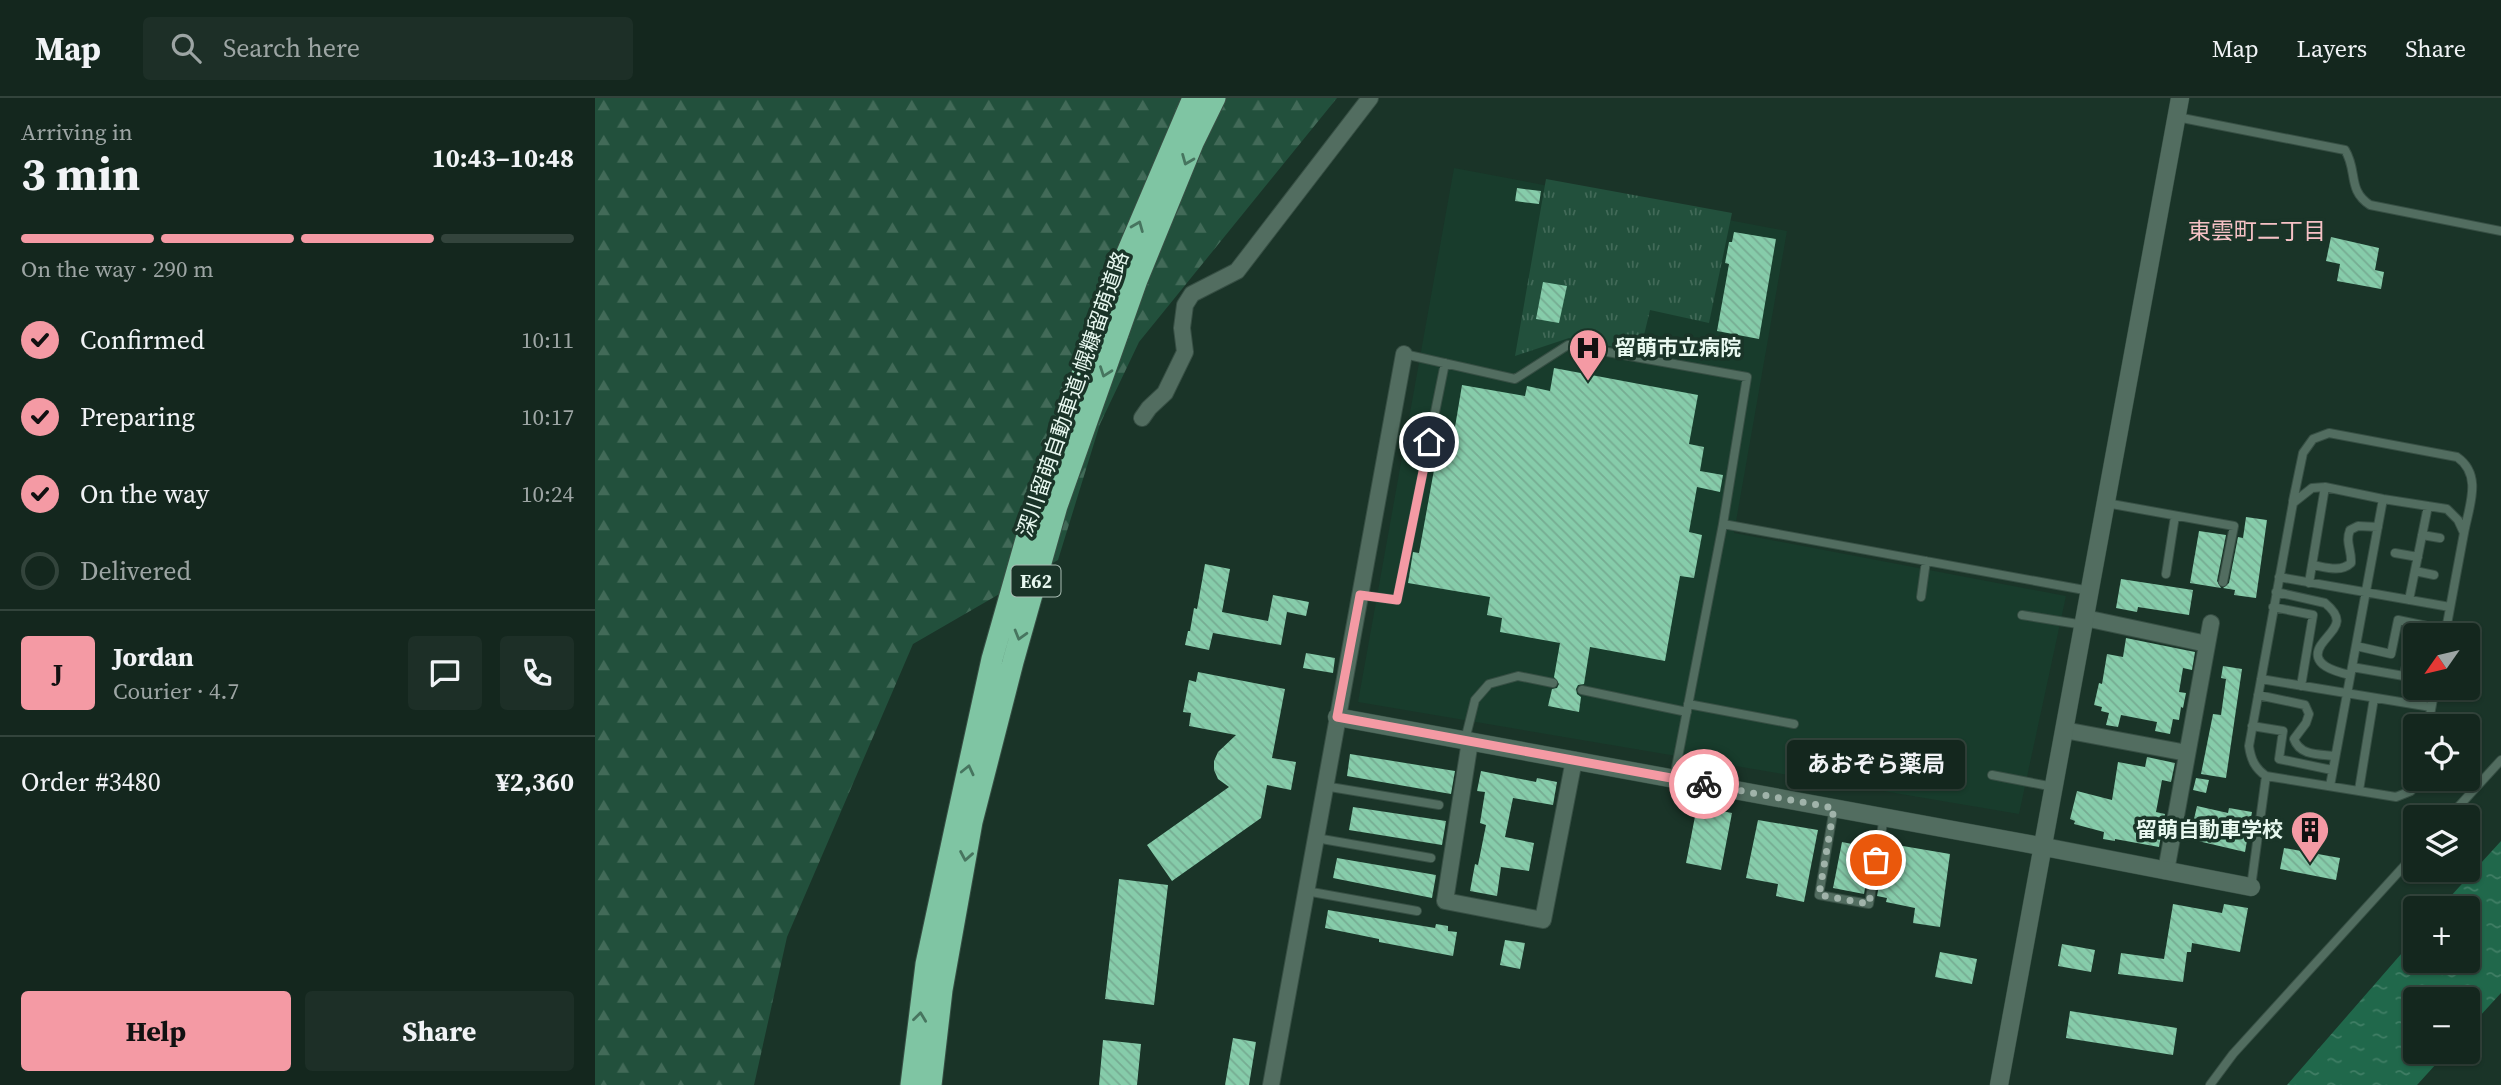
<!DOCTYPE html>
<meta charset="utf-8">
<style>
:root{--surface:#14271e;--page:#1d2f27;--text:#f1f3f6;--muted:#9da5a4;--line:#33443c;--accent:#f49aa4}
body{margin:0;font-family:"Source Serif 4","Noto Sans JP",serif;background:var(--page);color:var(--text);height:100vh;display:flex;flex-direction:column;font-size:26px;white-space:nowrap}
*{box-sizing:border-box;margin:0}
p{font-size:23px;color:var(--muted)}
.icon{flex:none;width:38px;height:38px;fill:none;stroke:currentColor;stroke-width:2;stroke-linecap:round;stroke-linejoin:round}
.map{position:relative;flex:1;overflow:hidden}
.sheet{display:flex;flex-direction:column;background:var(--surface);width:595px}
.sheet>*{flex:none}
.needle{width:46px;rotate:236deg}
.tools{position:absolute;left:1808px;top:525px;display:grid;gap:14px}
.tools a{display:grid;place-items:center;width:77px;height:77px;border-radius:7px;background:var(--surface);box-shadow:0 2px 5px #0004,0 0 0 2px var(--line);font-size:35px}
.pin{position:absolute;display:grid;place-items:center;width:60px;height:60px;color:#fff;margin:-30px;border:4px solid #fff;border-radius:50%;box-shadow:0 2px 7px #0007}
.courier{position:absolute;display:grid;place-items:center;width:70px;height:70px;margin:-35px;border:5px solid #f49aa4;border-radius:50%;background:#fff;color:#222;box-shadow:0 2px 9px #0007}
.bubble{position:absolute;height:49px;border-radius:7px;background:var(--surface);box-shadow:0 2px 5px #0004,0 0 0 2px var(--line);font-size:23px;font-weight:700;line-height:49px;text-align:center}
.overview em{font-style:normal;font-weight:700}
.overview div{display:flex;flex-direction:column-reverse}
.overview{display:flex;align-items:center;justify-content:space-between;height:119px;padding:0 21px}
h1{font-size:46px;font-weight:700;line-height:52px}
.bar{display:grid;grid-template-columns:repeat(4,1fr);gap:10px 7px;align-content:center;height:84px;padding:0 21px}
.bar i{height:9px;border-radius:5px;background:var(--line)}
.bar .current{background:var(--accent)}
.bar p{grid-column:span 4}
.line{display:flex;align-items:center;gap:18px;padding:0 21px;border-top:2px solid var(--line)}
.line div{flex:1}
.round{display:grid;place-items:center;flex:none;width:74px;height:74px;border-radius:7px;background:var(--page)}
ol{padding:0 21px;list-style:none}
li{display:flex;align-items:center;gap:21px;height:77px}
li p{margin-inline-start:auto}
li .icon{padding:7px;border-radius:50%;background:var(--accent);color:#111;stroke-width:4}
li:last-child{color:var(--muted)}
li i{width:38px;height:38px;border:4px solid var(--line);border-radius:50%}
.button{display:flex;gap:14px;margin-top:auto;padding:14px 21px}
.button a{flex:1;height:80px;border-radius:7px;background:var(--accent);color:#111;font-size:28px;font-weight:700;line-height:80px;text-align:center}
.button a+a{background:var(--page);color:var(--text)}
header{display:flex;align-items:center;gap:42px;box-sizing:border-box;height:98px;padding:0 35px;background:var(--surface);border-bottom:2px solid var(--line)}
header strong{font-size:33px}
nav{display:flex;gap:38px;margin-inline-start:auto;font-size:24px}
.search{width:490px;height:63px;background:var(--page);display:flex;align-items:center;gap:18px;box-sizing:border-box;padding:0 24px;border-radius:7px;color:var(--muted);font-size:26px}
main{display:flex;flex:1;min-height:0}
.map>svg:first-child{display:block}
.built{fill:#183c2c}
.grass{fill:url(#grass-tufts)}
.forest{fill:url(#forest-firs)}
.water{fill:url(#water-ripples)}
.building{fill:url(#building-back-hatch)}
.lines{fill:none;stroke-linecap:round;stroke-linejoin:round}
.service-casing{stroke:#374f44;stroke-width:10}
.minor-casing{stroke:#374f44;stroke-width:18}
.tertiary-casing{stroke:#374f44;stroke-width:19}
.motorway-casing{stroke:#374f44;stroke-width:23}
.service{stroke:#526d60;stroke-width:8}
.minor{stroke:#526d60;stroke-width:16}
.tertiary{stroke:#526d60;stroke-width:18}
.motorway{stroke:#7fc5a3;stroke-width:21}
.oneway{stroke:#47755f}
.done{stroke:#a0b3aa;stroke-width:7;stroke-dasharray:0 12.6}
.route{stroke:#f49aa4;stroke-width:9}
.labels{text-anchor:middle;stroke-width:7;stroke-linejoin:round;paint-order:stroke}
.shield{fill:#1a3428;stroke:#aabdb4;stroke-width:2}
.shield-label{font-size:19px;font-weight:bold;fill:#e8f8f0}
.poi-label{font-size:21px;font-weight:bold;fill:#e8f8f0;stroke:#1a3428;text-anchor:start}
.street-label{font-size:21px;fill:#e8f8f0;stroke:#1a3428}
.neighbourhood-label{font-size:23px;fill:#f5c1c5;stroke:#1a3428}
</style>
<header>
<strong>Map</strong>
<div class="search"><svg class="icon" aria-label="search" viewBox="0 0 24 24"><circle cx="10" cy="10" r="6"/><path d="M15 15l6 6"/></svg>Search here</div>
<nav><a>Map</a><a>Layers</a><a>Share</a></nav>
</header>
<main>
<section class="sheet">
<div class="overview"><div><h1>3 min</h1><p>Arriving in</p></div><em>10:43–10:48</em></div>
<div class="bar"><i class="current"></i><i class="current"></i><i class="current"></i><i></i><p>On the way · 290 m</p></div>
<ol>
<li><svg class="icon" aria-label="check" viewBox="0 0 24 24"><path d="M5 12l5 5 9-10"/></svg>Confirmed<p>10:11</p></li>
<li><svg class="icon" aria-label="check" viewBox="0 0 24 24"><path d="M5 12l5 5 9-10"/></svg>Preparing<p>10:17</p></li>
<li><svg class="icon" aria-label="check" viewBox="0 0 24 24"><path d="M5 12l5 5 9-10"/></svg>On the way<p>10:24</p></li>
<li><i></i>Delivered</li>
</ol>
<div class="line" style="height:126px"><b class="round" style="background:var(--accent);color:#111">J</b><div><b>Jordan</b><p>Courier · 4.7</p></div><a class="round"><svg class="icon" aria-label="chat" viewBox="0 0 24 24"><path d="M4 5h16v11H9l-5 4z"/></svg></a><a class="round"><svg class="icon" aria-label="phone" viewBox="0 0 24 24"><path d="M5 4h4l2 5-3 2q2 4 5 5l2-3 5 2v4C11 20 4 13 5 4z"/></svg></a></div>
<div class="line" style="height:91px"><div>Order #3480</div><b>¥2,360</b></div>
<div class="button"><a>Help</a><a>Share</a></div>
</section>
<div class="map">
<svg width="1906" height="987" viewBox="0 0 1906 987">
<defs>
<pattern id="grass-tufts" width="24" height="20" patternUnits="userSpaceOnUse" patternTransform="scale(1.75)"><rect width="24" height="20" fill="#22503c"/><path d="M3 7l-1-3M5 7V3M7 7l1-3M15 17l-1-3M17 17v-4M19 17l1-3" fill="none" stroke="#426a58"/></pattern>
<pattern id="forest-firs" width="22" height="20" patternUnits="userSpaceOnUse" patternTransform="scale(1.75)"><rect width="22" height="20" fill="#22503c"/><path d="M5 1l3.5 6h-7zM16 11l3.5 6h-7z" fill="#426a58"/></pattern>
<pattern id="water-ripples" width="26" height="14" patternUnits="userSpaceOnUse" patternTransform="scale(1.75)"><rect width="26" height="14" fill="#20684b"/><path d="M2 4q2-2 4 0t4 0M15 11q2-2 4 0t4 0" fill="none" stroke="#407e65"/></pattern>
<pattern id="building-back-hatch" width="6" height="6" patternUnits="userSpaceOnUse" patternTransform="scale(1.75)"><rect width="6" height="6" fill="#86ccaa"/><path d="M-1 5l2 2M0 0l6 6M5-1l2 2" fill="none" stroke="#76ac92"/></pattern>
</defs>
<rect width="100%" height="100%" fill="#1a3428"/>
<path class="built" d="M859,70L1192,133L1139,435L1471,498L1424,716L763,604Z"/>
<path class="grass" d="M951,81L1137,115L1114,225L1055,212L1045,254L974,240L920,258Z"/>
<path class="forest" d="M0,0H742L544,244L505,326L463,462L318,546L192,839L159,987H0Z"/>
<path class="water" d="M1906,743V895L1873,931L1872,901H1820V954H1852L1822,987H1692L1820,840V863H1872V810H1845Z"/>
<path class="building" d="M922,90L946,93L944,106L920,103Z
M1139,134L1181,141L1164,241L1122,233L1134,166L1130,165L1134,144H1137Z
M1736,139L1784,150L1780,172L1789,174L1786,191L1742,183L1745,166L1731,163Z
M948,184L972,188L964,225L941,221Z
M959,270L1103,297L1094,346L1109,349L1105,373L1128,377L1125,394L1102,389L1094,434L1107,437L1099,480L1085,478L1070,563L995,549L989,586L983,587L981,591L982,596L986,599L984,614L953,608L957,591L962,590L964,586L959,579L965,545L905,534L907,520L892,517L895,499L813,485L818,454L824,455L846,333L859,335L867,287L930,298L932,288L955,293Z
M1651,419L1672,422L1661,500L1639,497L1640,492L1628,490L1634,485L1643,439L1648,440Z
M1604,433L1631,437L1622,483L1626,490L1595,485Z
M610,466L635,471L627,514L673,523L678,497L714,504L711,518L692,514L686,547L618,535L614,552L590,547L593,533H595L599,510L602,511Z
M1526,481L1598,492L1594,517L1543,509L1542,514L1521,510Z
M1531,540L1600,554L1597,572L1588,570L1584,594L1591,595L1588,610L1586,609L1584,622L1578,621L1575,636L1560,633L1562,624L1526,617L1523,629L1511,627L1514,615L1506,613L1507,609L1499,607L1504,585L1507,586L1512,556L1528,559Z
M711,555L740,560L738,575L708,570Z
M1628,568L1647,571L1631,680L1606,676L1618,616L1626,617L1631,581L1626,580Z
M603,574L690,591L677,660L701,664L696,692L672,687L666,720L577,783L552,747L634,689L623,681L619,672V663L623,654L641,637L594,628L596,615L588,614L594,582L601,584Z
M755,656L860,673L856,696L752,678Z
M1552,659L1580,665L1576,684L1567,682L1561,714L1570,716L1564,749L1520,741V743L1508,741L1509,734L1479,726L1480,723L1475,721L1482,693L1517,702L1523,664L1550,669Z
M886,673L941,684L942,680L962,684L958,707L918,700L910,739L939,745L934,773L906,769L902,798L875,793L880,766L883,767L891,727L885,725L890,694L882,693Z
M1601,680L1614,682L1611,695L1598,692Z
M1102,708L1137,715L1126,772L1091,765Z
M1602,708L1633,715L1634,710L1657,714L1650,754L1603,743L1607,723L1599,721Z
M758,709L851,723L847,747L754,732Z
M1163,722L1223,732L1209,804L1181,798L1183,786L1151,780Z
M1247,744L1272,749L1267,772L1273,774L1269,796L1238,790Z
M1302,747L1355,756L1345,829L1318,825L1320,810L1291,804L1292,800L1282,798L1286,776L1296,777Z
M1689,750L1745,760L1741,782L1685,771Z
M742,760L841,777L837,800L738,780Z
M524,781L573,787L559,907L510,901Z
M1578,806L1627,815L1629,806L1653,810L1645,854L1597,845L1596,854H1592L1588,884L1523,876L1526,855L1569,861Z
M733,812L840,830L841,826L853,828V833L862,834L858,858L784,844V841L730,830Z
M910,842L930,845L925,871L905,867Z
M1467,846L1500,852L1496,874L1463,868Z
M1345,854L1382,861L1377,886L1340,879Z
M1475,913L1582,930L1578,957L1471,940Z
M638,940L661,944L654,987H630Z
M508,942L546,946L542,987H504Z"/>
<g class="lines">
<g class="service-casing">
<path id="service" d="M1582,19L1750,52C1763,73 1752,92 1775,107L1906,133
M809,256L920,281L973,247L1152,279L1128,426
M1698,403L1708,355L1718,341L1734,335L1862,359C1888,377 1874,408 1869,435
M1511,405L1639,428L1628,484
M1827,437L1845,440
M1800,455L1823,459
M1717,467C1730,469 1745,475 1756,465C1757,452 1750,445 1755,432L1763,428L1783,429
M1820,473L1839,477
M1571,476L1580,418
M1684,479L1855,509
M1714,485L1730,389
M1681,494L1730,505C1753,524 1737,531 1726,547C1713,567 1742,574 1755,577
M765,497L802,502L850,265
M1326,499L1331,463
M1814,502L1833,408
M1678,509L1718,517L1706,588
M1427,517L1489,527
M1761,548L1796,556L1803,522L1851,532
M1757,569L1809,578L1815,548L1820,549
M1666,581L1836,609
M987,592L1092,614
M1663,597L1710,607L1714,616L1711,625L1699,641C1705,658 1724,656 1740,658
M1093,606L1199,626
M1657,628L1688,633L1684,661L1737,672
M1833,628L1840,590
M870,642L880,602L894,586L923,578L958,585
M1397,677L1459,689
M1079,680L1128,426L1495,493
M1823,681L1816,693L1801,699L1671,678C1660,670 1656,662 1654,648L1698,405L1717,390L1730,389L1788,401L1852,411L1863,422L1869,435L1850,537
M729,688L844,707
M1735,688L1788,401
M1764,692L1779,600
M1239,710L1224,797L1274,806L1289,719
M1854,719L1906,662
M721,740L836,760
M1656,789L1671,678
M711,793L822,813
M1615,987L1638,956L1820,756"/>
</g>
<g class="minor-casing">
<path id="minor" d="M547,320L554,310L570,295L590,254L587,230L590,207L597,196L642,173L775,0
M1490,520L1612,546
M1469,632L1592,655
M875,643L850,803L948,822L979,662
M1571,773L1616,525
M676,987L809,256"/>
</g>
<g class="tertiary-casing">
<path id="tertiary" d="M742,619L1429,745L1656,789
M1404,987L1585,0"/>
</g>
<g class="motorway-casing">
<path id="motorway" d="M316,987L331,866L361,726L397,561L443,399L523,176L598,0
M336,987L347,892L377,724L418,564L462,408L542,182L598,45L620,0"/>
</g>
<use href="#service" class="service"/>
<use href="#minor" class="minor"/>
<use href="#tertiary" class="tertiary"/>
<use href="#motorway" class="motorway"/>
</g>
<defs><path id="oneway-chevron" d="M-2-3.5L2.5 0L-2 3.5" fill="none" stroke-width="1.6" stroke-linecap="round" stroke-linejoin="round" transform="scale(1.75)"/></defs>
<g class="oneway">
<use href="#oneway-chevron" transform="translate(592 62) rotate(112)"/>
<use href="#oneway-chevron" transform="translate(543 128) rotate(-68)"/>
<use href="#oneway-chevron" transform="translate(510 274) rotate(110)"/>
<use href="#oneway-chevron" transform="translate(425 537) rotate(106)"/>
<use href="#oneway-chevron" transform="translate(373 672) rotate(-77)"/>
<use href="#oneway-chevron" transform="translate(371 758) rotate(100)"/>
<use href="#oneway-chevron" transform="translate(325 919) rotate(-83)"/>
</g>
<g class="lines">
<path class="done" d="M1109,686L1239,710L1224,797L1274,806L1281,762"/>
<path class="route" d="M834,344L802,502L765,497L742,619L1109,686"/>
</g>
<defs>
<g id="hospital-pin" transform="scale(2.0125)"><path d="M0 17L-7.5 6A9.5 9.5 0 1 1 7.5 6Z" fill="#f49aa4" stroke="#1a3428"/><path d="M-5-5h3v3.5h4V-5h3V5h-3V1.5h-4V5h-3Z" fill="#111"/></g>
<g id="building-pin" transform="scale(2.0125)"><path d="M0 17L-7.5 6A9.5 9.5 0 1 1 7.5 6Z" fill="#f49aa4" stroke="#1a3428"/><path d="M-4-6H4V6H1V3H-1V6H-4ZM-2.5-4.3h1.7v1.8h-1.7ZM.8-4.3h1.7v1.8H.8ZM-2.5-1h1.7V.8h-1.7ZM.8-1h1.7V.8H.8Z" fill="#111"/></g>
</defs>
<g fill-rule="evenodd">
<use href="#hospital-pin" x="993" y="250"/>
<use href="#building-pin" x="1715" y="732"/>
</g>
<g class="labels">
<rect class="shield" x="416.5" y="467.5" width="49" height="31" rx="5"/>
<g class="shield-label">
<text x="441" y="490">E62</text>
</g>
<g class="poi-label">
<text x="1020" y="257">留萌市立病院</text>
<text x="1688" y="739" text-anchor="end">留萌自動車学校</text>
</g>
<g class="street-label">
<text transform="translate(478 296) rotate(-71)" y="7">深川留萌自動車道;幌糠留萌道路</text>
</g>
<g class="neighbourhood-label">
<text x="1662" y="141">東雲町二丁目</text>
</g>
</g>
</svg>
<div class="tools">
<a><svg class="needle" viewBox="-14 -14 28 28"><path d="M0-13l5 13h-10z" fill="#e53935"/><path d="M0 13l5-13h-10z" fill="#9da5a4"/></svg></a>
<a><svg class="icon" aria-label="locate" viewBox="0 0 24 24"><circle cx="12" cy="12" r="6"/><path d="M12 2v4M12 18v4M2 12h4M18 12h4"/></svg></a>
<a><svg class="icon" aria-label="layers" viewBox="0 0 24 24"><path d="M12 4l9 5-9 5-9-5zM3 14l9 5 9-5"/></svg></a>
<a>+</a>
<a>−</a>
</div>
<div class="pin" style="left:1281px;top:762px;background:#ea580c"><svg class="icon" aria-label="bag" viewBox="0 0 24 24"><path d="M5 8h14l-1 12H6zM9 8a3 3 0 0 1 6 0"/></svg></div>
<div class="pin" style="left:834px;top:344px;background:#1f2937"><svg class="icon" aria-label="home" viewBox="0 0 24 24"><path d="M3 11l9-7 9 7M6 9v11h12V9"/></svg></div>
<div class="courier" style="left:1109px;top:686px"><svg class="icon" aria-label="bike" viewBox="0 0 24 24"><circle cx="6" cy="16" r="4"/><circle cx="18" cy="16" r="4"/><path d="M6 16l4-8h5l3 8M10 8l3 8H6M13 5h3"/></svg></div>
<div class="bubble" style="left:1192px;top:642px;width:178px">あおぞら薬局</div>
</div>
</main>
